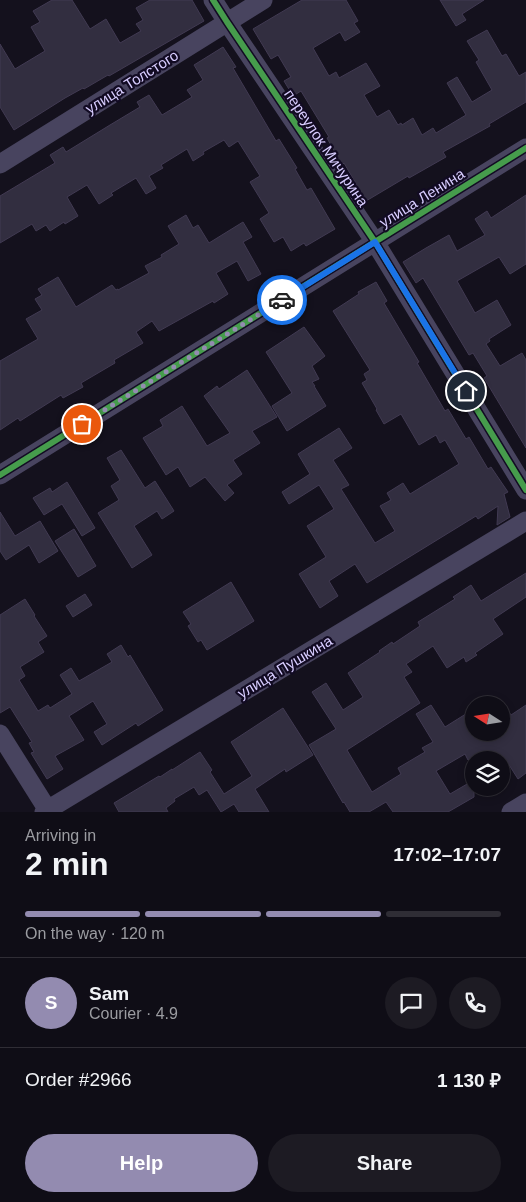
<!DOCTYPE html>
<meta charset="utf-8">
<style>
:root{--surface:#0f0d16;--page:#1d1b23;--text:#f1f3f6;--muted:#9b9ca1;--line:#2f2d35;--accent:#938bb0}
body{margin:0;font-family:Arial,sans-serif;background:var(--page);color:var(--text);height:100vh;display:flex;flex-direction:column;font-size:19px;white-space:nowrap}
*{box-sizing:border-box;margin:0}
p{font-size:16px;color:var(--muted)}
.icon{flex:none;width:28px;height:28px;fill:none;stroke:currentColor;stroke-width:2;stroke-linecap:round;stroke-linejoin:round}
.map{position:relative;height:812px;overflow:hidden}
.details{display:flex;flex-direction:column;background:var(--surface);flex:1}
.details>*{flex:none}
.needle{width:32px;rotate:282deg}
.controls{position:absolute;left:465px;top:696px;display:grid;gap:10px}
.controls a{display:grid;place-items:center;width:45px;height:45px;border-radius:50%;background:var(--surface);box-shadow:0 2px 8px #0003,0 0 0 1px var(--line);font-size:25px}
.pin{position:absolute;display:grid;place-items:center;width:42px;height:42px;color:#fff;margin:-21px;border:2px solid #fff;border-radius:50%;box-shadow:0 1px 5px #0007}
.courier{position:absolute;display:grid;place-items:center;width:50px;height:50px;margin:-25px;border:4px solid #1a73e8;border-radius:50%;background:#fff;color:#222;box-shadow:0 1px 6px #0007}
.head em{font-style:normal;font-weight:700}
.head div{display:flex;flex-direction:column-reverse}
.head{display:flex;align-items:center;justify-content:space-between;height:85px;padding:0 25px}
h1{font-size:32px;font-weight:700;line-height:38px}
.bar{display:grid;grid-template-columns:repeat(4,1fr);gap:8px 5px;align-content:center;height:60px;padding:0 25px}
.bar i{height:6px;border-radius:4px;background:var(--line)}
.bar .current{background:var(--accent)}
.bar p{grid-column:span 4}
.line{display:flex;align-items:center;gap:12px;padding:0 25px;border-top:1px solid var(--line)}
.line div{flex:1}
.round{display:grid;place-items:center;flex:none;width:52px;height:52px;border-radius:26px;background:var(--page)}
.action{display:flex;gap:10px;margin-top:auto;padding:10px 25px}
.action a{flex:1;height:58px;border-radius:30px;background:var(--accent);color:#fff;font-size:20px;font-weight:700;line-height:58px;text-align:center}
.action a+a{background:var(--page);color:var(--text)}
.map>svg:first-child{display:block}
.building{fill:#322e40;stroke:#413a52}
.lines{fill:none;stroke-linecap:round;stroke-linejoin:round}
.minor{stroke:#48445f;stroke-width:19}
.cycleway-casing{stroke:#120b23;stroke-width:9}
.cycleway{stroke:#469c4c;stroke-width:6}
.done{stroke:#938bb0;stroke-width:5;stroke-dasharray:0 9}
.route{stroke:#1a73e8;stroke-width:6}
.labels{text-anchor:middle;stroke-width:4.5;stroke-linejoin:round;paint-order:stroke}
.street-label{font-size:15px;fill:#d8cdff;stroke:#120b23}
</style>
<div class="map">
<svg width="526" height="812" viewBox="0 0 526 812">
<rect width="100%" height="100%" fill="#14111d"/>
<path class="building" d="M52,0H72L90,29L106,19L120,43L141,31L136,24L143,20L136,8L150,0H192L204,21L109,76L108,75L84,89L83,88L65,98L14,130L0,107V44L15,69L45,51L31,27L40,22L33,11Z
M302,0H346L358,21L354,23L360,32L345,41L340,32L313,48L329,76L336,72L339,78L366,63L380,86L364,95L377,117L389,110L398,125L401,123L402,125L413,118L422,135L433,128L436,133L466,115L447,83L457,77L472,102L492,90L476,62L479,60L467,41L487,30L502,56L506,54L519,76L526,72V102L489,124L490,126L443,152L446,157L409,178L408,176L366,201L344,163L342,165L327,138L329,137L301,91L293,96L284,81L291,77L278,55L271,59L253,29Z
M440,0H484L462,14L466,20L456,26Z
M223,47L236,67L233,68L276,141L279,139L297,168L295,169L307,190L311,188L335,229L306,246L304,243L291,251L283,237L274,242L260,219L269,213L250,182L260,176L238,141L229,147L224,140L203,152L204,154L193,161L187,149L161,165L163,168L149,176L156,188L146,194L136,178L111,193L113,195L99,204L87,185L67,197L78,216L65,224L64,222L50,231L46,225L36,231L32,224L0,243V196L55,163L50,155L63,147L66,152L110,125L140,107L137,102L149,95L162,115L192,97L187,90L203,80L194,65Z
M526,195V264L510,274L499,257L457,281L475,313L497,300L511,325L489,339L490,341L486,344L500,366L522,353L526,360V448L484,378L487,376L473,353L469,355L423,278L416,283L403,262L426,248L449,235L457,251L485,235L475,219L487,211L491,218Z
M186,215L193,228L198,225L209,243L243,222L252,237L243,242L261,274L248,281L237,261L216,273L228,294L214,303L213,301L159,331L152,321L136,332L143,343L114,360L115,363L81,383L83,387L63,398L61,395L20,421L18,418L0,430V361L38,339L26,319L42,310L35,299L42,295L38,289L58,277L76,307L112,285L116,290L118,289V290L149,273L145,266L162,257L161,255L179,244L168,226Z
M376,282L387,301L384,303L419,362L417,363L445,411L448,409L466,439L469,437L488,469L491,467L508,492L504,494L510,517L497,525L498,506L478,519L476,516L367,583L355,564L329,581L338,596L320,608L299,574L326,557L307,526L334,509L319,485L289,504L282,492L310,474L298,454L339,428L352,448L333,460L349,485L341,489L375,543L395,531L380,506L391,500L387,493L403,483L410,494L459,464L445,440L440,443L436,435L419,445L401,414L384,424L376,410L377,409L362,383L367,380L364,374L370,370L333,311L359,294L358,292Z
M304,327L325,356L312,366L319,379L312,382L315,386H314L326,406L287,431L272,406L292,393L266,352Z
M247,370L277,417L252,431L260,443L233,460L242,474L227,485L234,493L225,501L205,477L190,487L178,467L166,475L143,438L163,426L160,420L182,406L207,446L230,433L204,396L217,386L219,389Z
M121,450L145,488L155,481L174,511L162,519L157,511L134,526L152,555L132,568L98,513L119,500L111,486L120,480L107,458Z
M67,482L95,528L82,536L62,504L44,515L33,498L50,488L52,492Z
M0,512L15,536L40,521L58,551L39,563L29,545L6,560L0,551Z
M74,529L96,566L78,577L55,541Z
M526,573V597L493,619L503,634L475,653L477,655L466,662L464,657L447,668L433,646L406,664L412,672L404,677L420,703L347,750L372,792L401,774L398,768L425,752L422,748L433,742L416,714L431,705L445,727L469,712L474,720V732H501V700L511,715L526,705V773L518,779L506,760H468L465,754L436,771L450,794L474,780V797L448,812H393L386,802L369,812H350L344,802L343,803L309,745L336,729L312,692L326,683L343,710L363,697L348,673L380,652L379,651L392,642L393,644L420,626L418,622L455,599L453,597L471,585L481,601Z
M231,582L254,621L207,650L201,640L198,642L188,626L191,624L183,612Z
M85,594L92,605L73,617L66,606Z
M25,599L35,615L34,616L47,636L38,642L44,652L20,667L25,676L19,680L38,711L48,705L50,708L72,694L60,675L71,668L79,681L112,662L107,654L121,645L128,657L130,655L163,710L138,726L136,723L102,745L94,732L107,724L93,701L69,716L84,740L55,756L63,769L47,779L31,753L34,752L29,743L32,742L10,707L0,713V615Z
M283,708L313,755L286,772L285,769L255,789L269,812H239L234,804L221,812L207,790L199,795L194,787L174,799L175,801L166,808L168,812H119L114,803L159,776L160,777L172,769V770L200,752L212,770L210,772L224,794L252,776L231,742Z"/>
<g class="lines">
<path class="minor" d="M213,0L227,22L375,242L526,490
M0,164L263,0
M0,475L526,148
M0,734L49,812
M44,812L526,521
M511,812L526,803"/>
<g class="cycleway-casing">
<path id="cycleway" d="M213,0L227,22L375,242L526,490
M0,475L526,148"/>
</g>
<use href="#cycleway" class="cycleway"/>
</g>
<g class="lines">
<path class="done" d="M82,424L282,300"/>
<path class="route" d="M282,300L375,242L466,391"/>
</g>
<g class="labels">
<g class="street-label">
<text transform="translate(132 82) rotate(-32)" y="5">улица Толстого</text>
<text transform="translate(326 148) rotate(56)" y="5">переулок Мичурина</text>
<text transform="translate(422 198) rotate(-32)" y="5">улица Ленина</text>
<text transform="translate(285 667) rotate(-31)" y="5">улица Пушкина</text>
</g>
</g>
</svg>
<div class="controls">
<a><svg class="needle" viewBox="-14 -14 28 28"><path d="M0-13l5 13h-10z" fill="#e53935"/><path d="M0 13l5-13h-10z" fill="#9b9ca1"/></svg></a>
<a><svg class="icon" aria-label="layers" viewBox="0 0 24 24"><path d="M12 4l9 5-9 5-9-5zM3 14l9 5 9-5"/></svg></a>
</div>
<div class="pin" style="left:82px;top:424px;background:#ea580c"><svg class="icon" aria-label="bag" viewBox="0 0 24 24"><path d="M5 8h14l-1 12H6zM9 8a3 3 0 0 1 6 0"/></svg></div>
<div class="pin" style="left:466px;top:391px;background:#1f2937"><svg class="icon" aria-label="home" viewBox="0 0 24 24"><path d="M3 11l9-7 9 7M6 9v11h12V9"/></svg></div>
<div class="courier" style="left:282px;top:300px"><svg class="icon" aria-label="car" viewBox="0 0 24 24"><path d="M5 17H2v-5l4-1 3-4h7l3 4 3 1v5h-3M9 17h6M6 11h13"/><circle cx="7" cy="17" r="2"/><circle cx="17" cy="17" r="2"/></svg></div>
</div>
<section class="details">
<div class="head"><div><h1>2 min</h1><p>Arriving in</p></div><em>17:02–17:07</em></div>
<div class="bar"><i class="current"></i><i class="current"></i><i class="current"></i><i></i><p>On the way · 120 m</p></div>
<div class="line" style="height:90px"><b class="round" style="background:var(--accent);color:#fff">S</b><div><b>Sam</b><p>Courier · 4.9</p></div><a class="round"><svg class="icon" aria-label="chat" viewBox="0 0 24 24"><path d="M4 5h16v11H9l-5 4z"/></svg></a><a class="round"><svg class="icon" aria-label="phone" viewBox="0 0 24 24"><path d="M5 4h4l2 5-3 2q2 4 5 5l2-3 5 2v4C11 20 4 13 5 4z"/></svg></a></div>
<div class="line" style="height:65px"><div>Order #2966</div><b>1 130 ₽</b></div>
<div class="action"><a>Help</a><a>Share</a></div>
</section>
